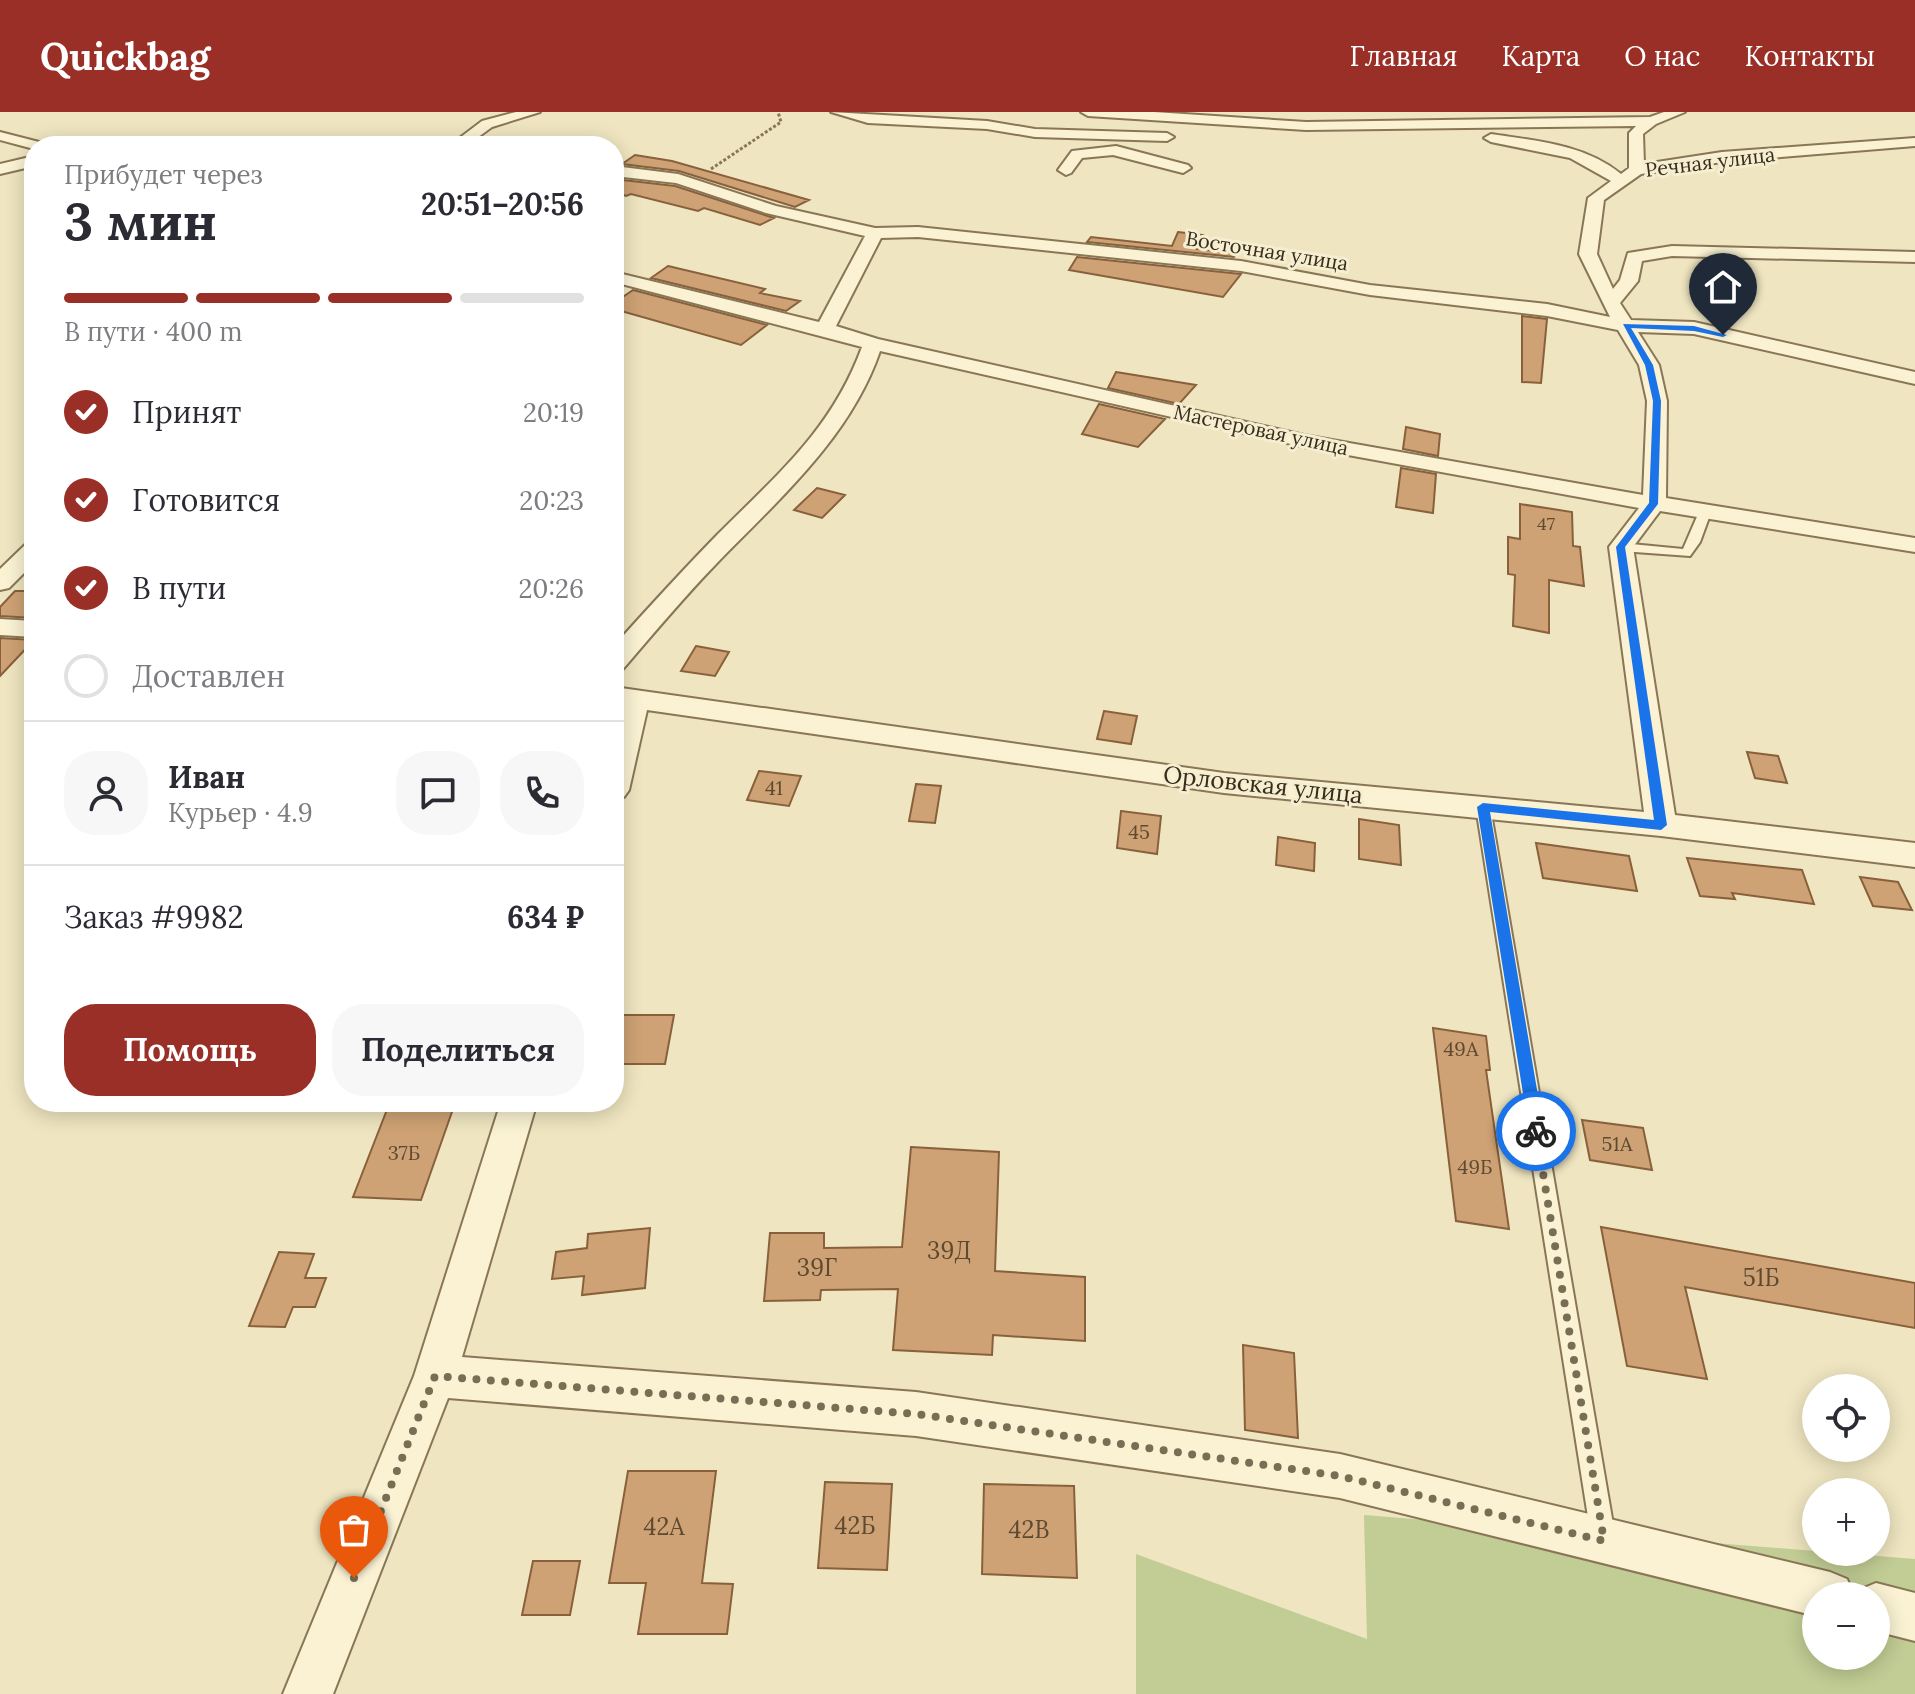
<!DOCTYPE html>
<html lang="ru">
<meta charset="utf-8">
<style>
:root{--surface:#fff;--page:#f7f7f7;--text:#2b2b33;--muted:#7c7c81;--line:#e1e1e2;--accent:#992f26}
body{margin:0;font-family:Lora,serif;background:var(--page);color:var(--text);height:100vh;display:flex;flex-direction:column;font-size:30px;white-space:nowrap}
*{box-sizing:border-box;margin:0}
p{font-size:26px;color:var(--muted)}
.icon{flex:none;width:44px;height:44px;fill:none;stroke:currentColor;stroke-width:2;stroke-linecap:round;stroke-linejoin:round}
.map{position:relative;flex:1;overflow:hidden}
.panel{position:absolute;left:24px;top:24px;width:600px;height:976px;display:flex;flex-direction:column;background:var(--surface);border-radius:32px;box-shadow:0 4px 20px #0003}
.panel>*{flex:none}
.fabs{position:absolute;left:1802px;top:1262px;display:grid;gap:16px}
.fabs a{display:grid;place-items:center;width:88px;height:88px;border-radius:50%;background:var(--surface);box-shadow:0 4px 20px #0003;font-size:40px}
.pin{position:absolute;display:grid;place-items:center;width:68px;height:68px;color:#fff;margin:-82px -34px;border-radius:50% 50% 50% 0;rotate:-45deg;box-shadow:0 0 8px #0007}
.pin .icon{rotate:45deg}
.courier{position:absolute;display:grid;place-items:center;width:80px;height:80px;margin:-40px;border:6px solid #1a73e8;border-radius:50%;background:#fff;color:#222;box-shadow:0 2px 10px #0007}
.summary em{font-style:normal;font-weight:700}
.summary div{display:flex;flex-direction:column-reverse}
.summary{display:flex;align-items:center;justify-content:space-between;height:136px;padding:0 40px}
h1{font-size:52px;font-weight:700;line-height:60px}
.bar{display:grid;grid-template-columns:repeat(4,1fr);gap:12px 8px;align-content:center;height:96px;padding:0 40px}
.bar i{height:10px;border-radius:6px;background:var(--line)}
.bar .current{background:var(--accent)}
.bar p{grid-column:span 4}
.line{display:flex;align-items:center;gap:20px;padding:0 40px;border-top:2px solid var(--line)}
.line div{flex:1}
.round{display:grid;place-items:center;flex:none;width:84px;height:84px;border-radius:32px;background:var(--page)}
ol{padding:0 40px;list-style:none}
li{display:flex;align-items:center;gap:24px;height:88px}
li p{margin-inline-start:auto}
li .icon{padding:8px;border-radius:50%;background:var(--accent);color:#fff;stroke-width:4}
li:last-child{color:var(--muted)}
li i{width:44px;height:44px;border:4px solid var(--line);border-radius:50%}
.action{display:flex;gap:16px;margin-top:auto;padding:16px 40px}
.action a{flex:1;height:92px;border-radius:32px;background:var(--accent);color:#fff;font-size:32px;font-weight:700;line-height:92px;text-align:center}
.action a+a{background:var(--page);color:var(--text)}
header{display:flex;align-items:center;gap:48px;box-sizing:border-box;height:112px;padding:0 40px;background:var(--accent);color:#fff}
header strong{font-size:38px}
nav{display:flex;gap:44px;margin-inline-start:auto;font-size:28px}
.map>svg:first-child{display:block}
.green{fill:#c1cd94;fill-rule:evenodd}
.building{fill:#cea274;stroke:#88613c;stroke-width:2}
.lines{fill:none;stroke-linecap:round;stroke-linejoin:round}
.service-casing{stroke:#897657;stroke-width:4}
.minor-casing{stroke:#897657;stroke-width:4}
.path{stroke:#897657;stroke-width:3;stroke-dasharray:3 2;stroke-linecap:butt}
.service{fill:#faf2d3;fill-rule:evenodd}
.minor{fill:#faf2d3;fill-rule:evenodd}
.route{fill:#1a73e8}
.done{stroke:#786d55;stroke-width:8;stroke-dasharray:0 14.4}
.labels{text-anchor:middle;stroke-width:6;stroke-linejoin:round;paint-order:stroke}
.far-number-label{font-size:18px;fill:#5e4a32}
.far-street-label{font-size:20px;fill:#382c1c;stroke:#f6eed0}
.number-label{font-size:20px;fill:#5e4a32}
.street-label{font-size:24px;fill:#382c1c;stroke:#f6eed0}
.near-number-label{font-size:24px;fill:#5e4a32}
</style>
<header>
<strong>Quickbag</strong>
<nav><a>Главная</a><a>Карта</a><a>О нас</a><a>Контакты</a></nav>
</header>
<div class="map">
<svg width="1915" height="1582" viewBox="0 0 1915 1582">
<rect width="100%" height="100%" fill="#efe5c0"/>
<path class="green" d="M1364,1403L1915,1447V1582H1136V1442L1367,1527ZM1816,1484H1876V1544H1816Z"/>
<path class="building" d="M635,43L672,49L809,88L795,95L679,59L622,52Z
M614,67L675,74L774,106L760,113L704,96L698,99L631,82L626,84L614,79Z
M1178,120L1203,123L1197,137L1236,141L1234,145L1087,130L1091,125L1172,134Z
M1077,145L1241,162L1223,185L1069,158Z
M668,154L765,177L760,181L800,189L786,199L651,166Z
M633,178L767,213L741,233L614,197V191Z
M1522,204L1547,207L1541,271L1522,270Z
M1116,260L1196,273L1179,292L1108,276Z
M1099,292L1165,307L1138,335L1082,322Z
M1406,315L1440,322L1438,344L1403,337Z
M1401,356L1436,362L1433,401L1396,395Z
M817,376L845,383L822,406L794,398Z
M1520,392L1572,400L1573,434L1580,435L1584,474L1549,468V521L1513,514L1515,463L1508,462V425L1520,427Z
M15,479H34V506L0,504V495Z
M0,526L34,528L0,564Z
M696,534L729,540L715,564L681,559Z
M1104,599L1137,604L1131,632L1097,627Z
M1747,640L1778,644L1787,671L1755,666Z
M759,659L801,664L789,694L747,688Z
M916,672L941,674L935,711L909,709Z
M1121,699L1161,704L1157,742L1117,736Z
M1359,707L1399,713L1401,753L1359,747Z
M1278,725L1315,731L1314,759L1276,753Z
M1536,731L1629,744L1637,779L1543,766Z
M1687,746L1802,758L1814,792L1732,781L1735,787L1700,784Z
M1860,765L1898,770L1912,798L1873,794Z
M614,903H674L665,952H614Z
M1433,916L1486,924L1490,958H1486L1509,1117L1456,1109Z
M388,995L453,997L421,1088L353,1085Z
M1582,1008L1643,1016L1652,1058L1590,1048Z
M911,1035L999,1040L995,1159L1085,1165V1229L993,1223L992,1243L893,1238L898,1177L821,1178L820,1188L764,1189L770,1121H824V1136L902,1135Z
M1601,1115L1915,1171V1216L1685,1175L1707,1267L1627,1254Z
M650,1116L645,1176L582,1183L584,1164L552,1167L556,1140L587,1136L588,1122Z
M279,1140L314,1142L305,1166H326L315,1195H293L285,1215L249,1214Z
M1243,1233L1294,1241L1298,1326L1245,1318Z
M628,1359H716L702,1471L733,1472L727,1522H638L646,1471H609Z
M825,1370L892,1372L887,1458L818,1456Z
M984,1372L1074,1374L1077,1466L982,1462Z
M533,1449H580L570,1503H522Z"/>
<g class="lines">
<g class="service-casing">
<path id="service" d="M1705,397L1711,400L1700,430L1690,444L1621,439L1615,435L1621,431L1683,437L1699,400Z
M1483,690L1490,695L1615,1424L1611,1432L1603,1436L1595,1432L1591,1424L1476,695Z"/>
</g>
<g class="minor-casing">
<path id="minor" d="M516,0H540L492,15L466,34H449L482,9Z
M831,0L987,9L1035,17L1167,21L1174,25L1167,29L1035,25L987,17L868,11Z
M1081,0H1154L1306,10L1650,5L1664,0H1685L1656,12L1643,22L1644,52L1722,40L1915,26V34L1722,50L1641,62L1604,88L1597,142L1613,177L1620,168L1628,141L1672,134L1915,140V150L1672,144L1642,149L1638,169L1620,191L1631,208L1694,210L1915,260V272L1694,222L1638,220L1659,253L1667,289L1666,386L1915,426V440L1660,399L1633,435L1675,703L1915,731V755L1661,724L1224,681L647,598L629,678L624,685L614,689V620L621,594L614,593V575L1224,661L1644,700L1609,435L1639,396L1304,335L880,239C850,326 779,387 717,451C684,485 654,521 623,557L614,560V534C648,496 682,459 718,422C778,362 832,317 862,235L614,170V160L819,210L865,124L766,101L676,71L614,64V54L678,62L776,94L875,116L918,115L1241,149L1370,173L1547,192L1610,205L1579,142L1588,86L1611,69L1570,46L1491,30L1484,26L1491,22C1536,29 1584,32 1621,62L1629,56V21L1636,14L1306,18L1088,4ZM918,125L1241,159L1370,183L1547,204L1618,218L1639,253L1647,289L1643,383L1304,323L878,227L836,214L881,126Z
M0,20L43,31L45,34H34V37L0,28Z
M334,30H390L397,34H327Z
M1116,34L1188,53L1191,56L1183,61L1113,43L1082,46L1071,61L1066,63L1058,58L1072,39Z
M34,44V54L0,62V52Z
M34,430V451L9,476L0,478V457L26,432Z
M0,507L34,509V525L0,523Z
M501,990H537L462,1245L916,1280L1340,1342L1830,1460L1847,1467L1854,1484H1816V1504L1340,1386L916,1324L448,1286L333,1582H283L414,1264Z
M1876,1471L1915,1481V1529L1876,1519V1484H1857L1859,1478Z"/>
</g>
<path class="path" d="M711,57L781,10L778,0"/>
<use href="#service" class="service"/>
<use href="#minor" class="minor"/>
</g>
<path class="route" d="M1623,212L1694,214L1727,223L1723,225L1694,219L1631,216L1653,253L1661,289L1658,392L1625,435L1667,713L1661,718L1490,700L1544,1019L1536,1025L1529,1019L1477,695L1483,691L1654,708L1616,435L1649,391L1653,289L1645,253Z"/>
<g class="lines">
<path class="done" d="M354,1466L435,1264L916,1302L1340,1364L1604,1429L1536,1019"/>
</g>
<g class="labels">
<g class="far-number-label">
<text x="1546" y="418">47</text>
</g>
<g class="far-street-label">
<text transform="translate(1710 50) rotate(-7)" y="7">Речная улица</text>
<text transform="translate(1267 139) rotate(9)" y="7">Восточная улица</text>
<text transform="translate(1261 318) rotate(12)" y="7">Мастеровая улица</text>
</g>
<g class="number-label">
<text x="774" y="683">41</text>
<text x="1139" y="727">45</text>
<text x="1461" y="944">49А</text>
<text x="1617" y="1039">51А</text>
<text x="404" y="1048">37Б</text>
<text x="1475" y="1062">49Б</text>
</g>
<g class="street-label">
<text transform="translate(1263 673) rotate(6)" y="8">Орловская улица</text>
</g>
<g class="near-number-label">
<text x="949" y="1147">39Д</text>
<text x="817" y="1164">39Г</text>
<text x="1761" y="1174">51Б</text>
<text x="855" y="1422">42Б</text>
<text x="664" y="1423">42А</text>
<text x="1029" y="1426">42В</text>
</g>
</g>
</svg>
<div class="fabs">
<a><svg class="icon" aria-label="locate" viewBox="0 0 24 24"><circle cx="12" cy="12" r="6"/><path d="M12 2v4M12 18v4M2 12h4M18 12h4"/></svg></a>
<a>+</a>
<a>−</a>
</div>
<div class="pin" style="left:354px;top:1466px;background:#ea580c"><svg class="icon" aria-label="bag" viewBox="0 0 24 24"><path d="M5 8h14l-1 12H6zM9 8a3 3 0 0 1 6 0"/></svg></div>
<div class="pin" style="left:1723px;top:223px;background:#1f2937"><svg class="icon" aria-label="home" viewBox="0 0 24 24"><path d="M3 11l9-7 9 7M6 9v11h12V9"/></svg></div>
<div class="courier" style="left:1536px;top:1019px"><svg class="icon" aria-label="bike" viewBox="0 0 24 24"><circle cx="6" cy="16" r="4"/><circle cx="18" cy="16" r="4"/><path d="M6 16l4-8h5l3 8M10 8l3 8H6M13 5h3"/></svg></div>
<section class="panel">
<div class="summary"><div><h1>3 мин</h1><p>Прибудет через</p></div><em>20:51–20:56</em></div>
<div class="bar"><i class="current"></i><i class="current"></i><i class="current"></i><i></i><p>В пути · 400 m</p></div>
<ol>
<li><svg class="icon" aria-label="check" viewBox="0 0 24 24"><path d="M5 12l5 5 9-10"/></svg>Принят<p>20:19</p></li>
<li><svg class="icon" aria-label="check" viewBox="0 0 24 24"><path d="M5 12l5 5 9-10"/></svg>Готовится<p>20:23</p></li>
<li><svg class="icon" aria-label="check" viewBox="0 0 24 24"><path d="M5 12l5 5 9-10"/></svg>В пути<p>20:26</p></li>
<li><i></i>Доставлен</li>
</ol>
<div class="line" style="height:144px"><a class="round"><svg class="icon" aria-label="person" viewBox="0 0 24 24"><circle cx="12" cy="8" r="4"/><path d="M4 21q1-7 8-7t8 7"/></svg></a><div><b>Иван</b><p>Курьер · 4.9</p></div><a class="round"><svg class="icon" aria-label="chat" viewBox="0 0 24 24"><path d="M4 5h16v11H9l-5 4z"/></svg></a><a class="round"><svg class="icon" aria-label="phone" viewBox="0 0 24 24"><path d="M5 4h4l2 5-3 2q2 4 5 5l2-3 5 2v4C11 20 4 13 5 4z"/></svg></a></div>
<div class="line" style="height:104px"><div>Заказ #9982</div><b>634 ₽</b></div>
<div class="action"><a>Помощь</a><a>Поделиться</a></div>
</section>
</div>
